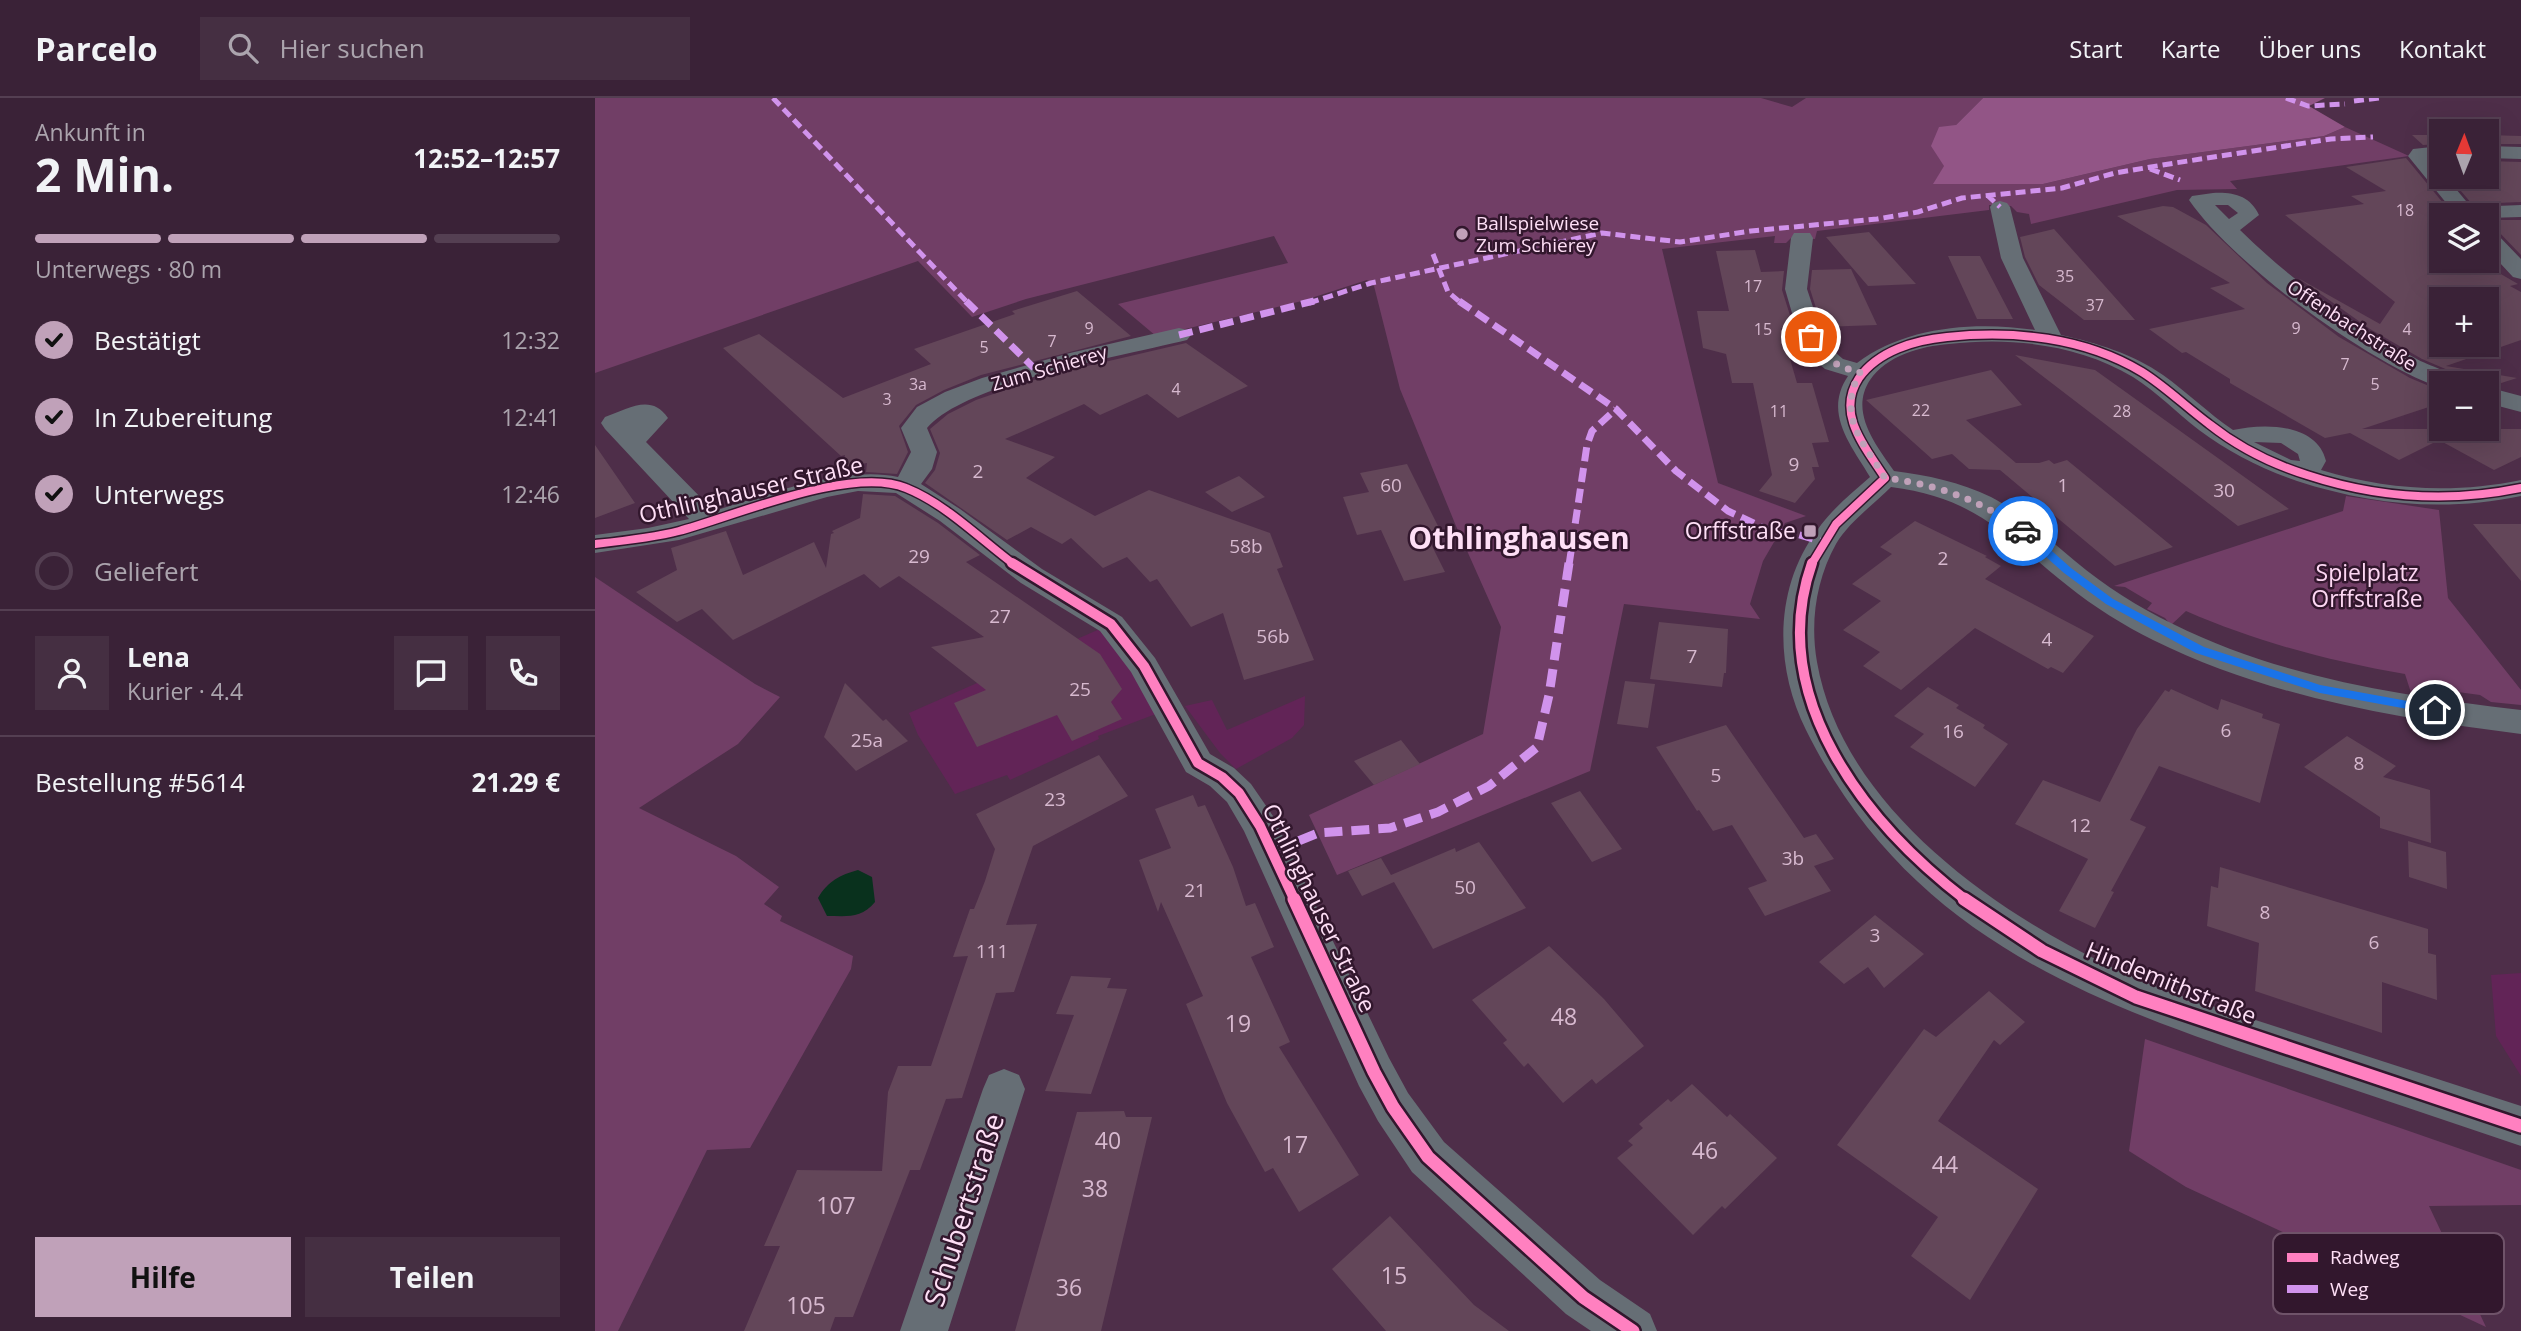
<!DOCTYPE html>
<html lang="de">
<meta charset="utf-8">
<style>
:root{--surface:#3a2237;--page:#452f42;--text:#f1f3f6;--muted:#aba4ad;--line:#543f52;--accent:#c0a1b9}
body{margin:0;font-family:"Open Sans",sans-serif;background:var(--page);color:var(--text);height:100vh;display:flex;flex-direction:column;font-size:26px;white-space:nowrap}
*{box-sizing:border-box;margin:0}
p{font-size:23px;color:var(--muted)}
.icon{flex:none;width:38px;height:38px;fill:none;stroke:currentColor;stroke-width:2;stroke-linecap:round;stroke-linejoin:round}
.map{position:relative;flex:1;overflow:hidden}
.sheet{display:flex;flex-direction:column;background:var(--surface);width:595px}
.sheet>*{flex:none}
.needle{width:46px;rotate:1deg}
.buttons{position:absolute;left:1834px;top:21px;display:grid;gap:14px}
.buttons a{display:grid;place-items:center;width:70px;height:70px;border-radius:0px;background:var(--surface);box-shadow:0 7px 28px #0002,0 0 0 2px var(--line);font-size:35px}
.pin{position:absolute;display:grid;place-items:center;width:60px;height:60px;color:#fff;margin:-30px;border:4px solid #fff;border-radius:50%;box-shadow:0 2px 7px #0007}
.courier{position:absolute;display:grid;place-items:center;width:70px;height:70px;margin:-35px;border:5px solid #1a73e8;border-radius:50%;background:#fff;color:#222;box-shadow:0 2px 9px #0007}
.head em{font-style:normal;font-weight:700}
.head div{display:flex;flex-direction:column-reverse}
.head{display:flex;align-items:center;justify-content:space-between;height:119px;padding:0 35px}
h1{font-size:46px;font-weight:700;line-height:52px}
.bar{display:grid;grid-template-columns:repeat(4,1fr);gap:10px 7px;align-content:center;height:84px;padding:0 35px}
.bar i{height:9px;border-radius:5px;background:var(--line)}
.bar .selected{background:var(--accent)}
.bar p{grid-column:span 4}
.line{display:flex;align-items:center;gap:18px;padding:0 35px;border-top:2px solid var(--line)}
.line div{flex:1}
.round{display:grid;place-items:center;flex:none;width:74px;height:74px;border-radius:0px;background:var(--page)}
ol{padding:0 35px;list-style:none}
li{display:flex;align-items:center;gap:21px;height:77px}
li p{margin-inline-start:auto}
li .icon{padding:7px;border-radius:50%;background:var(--accent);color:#111;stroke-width:4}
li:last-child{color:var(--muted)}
li i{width:38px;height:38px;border:4px solid var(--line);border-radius:50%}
.primary-button{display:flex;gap:14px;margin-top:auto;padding:14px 35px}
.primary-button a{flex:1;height:80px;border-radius:0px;background:var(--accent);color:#111;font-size:28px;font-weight:700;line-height:80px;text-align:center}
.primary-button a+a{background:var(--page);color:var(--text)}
header{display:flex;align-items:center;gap:42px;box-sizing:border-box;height:98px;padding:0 35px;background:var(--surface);border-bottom:2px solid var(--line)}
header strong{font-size:33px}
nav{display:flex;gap:38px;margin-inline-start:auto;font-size:24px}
.search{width:490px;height:63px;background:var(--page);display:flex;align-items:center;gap:18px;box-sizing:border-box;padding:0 24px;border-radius:0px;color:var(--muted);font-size:26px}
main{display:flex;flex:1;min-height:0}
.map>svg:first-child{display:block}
.built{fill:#622457}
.green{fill:#713e66}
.forest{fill:#925586}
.water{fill:#09311d}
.building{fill:#634659;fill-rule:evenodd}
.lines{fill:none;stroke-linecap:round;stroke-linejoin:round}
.minor{fill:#666e75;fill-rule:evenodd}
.quiet-far2{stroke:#d193ec;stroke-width:5;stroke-dasharray:10 5;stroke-linecap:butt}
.quiet-far1{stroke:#d193ec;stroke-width:7;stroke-dasharray:14 7;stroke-linecap:butt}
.quiet{stroke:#d193ec;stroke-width:9;stroke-dasharray:18 9;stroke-linecap:butt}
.cycleway-far2-casing{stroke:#32172d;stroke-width:11}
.cycleway-far1-casing{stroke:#32172d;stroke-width:15}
.cycleway-casing{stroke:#32172d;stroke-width:18}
.cycleway-far2{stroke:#ff80c0;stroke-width:8}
.cycleway-far1{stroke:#ff80c0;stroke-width:10}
.cycleway{stroke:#ff80c0;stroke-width:13}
.route{fill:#1a73e8}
.done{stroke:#c0a1b9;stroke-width:7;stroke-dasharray:0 12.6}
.poi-dot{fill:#c0a1b9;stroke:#32172d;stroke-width:2.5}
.labels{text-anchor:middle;stroke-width:5;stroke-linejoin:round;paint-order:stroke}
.far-number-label{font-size:16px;fill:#d7b9cf}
.far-poi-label{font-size:19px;fill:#fedff6;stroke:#32172d;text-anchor:start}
.far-street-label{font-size:19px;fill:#fedff6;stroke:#32172d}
.number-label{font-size:19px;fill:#d7b9cf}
.street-label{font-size:23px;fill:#fedff6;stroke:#32172d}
.poi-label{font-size:23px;fill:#fedff6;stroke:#32172d;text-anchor:end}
.park-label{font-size:23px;fill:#fdd7f3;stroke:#32172d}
.near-number-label{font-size:23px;fill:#d7b9cf}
.near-street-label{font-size:28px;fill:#fedff6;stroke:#32172d}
.district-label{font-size:30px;font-weight:bold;fill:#fedff6;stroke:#32172d}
.key{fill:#32172d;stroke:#6f5369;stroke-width:2}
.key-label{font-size:19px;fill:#fedff6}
</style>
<header>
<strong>Parcelo</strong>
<div class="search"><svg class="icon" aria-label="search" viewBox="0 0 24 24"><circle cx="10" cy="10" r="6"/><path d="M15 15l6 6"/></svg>Hier suchen</div>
<nav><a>Start</a><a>Karte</a><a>Über uns</a><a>Kontakt</a></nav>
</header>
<main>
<section class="sheet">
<div class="head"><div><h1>2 Min.</h1><p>Ankunft in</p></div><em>12:52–12:57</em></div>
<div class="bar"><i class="selected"></i><i class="selected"></i><i class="selected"></i><i></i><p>Unterwegs · 80 m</p></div>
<ol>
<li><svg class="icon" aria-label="check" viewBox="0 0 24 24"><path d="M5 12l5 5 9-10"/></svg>Bestätigt<p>12:32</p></li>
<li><svg class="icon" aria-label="check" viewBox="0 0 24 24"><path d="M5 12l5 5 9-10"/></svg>In Zubereitung<p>12:41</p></li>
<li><svg class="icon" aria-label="check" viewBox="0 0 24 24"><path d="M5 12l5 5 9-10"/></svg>Unterwegs<p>12:46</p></li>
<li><i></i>Geliefert</li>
</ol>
<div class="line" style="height:126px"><a class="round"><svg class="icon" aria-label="person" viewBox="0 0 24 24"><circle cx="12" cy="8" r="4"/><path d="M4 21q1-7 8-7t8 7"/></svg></a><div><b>Lena</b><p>Kurier · 4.4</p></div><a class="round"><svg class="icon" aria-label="chat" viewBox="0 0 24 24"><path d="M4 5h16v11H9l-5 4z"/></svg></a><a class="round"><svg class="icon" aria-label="phone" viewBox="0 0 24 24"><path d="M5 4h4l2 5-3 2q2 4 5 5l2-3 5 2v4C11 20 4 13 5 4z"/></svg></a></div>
<div class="line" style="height:91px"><div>Bestellung #5614</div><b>21.29 €</b></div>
<div class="primary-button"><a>Hilfe</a><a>Teilen</a></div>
</section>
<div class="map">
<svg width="1926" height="1233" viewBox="0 0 1926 1233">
<rect width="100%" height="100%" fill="#4e2e49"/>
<path class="built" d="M507,530L566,614L503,638L504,641L415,682L412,677L360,696L323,637L314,615Z
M710,598L709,627L697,640L641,671L625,655L590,608L617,602L632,632Z
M1926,875V978L1901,938L1896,877Z"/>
<path class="green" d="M0,0H1166L1197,9L1211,0H1388L1361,27L1350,67L1339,85L1448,86L1555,61L1729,38L1750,29L1814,58L1635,83L1642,91L1582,92L1436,126L1434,116L1422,114L1416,108L1394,107V112L1222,133L1220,141L1197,139L1191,145H1179L1180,138L1067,151L1123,385L1211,418L1190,425L1168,463L1155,506L1165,521L1029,506L995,673L742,777L714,717L888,636L906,529L861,428L805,291L779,188L772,182L707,203L561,238L523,206L693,165L679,138L431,201L377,219L323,163L0,275Z
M1751,398L1844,412L1853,500L1926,592V607L1896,604L1885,597L1848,592L1850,600L1826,596L1821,599L1817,598L1810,576C1734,563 1662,544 1591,513L1576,527L1570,520L1552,511L1557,505L1530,489L1519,488L1748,413Z
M0,479L160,586L185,599L143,646L44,710L141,758L184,789L169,806L187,818L185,823L258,858L256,871L155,1050L112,1052L23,1233H0Z
M1550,941L1926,1072V1107L1834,1108L1891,1229L1591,1089L1534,1053Z"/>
<path class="forest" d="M1388,0H1730L1714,8L1750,29L1729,38L1555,61L1448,86H1338L1349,68L1336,48L1344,29L1361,27Z"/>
<path class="water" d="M263,772L277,779L280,804C266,821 252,818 232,818L223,800C233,783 245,777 263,772Z"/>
<path class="building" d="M1817,37H1846V46L1828,47Z
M1892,37L1926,38V46H1892Z
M1811,60L1858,117H1846V163H1892V155L1900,163L1887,165L1923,186L1915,188L1926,194V242L1851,268L1922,280L1897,288L1870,285L1860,275L1827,261L1775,231L1703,180L1785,226L1800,204L1690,117L1769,106L1756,98L1791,93L1751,69ZM1846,201H1892V247H1846Z
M1892,63L1926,64V104L1877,106L1854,79H1892Z
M1568,108L1578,109L1611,127L1672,185L1744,239L1815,280L1846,293V305L1767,331H1926V359L1899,372L1844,342L1804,362L1755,335L1730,340L1635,285V281L1591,254L1587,255L1554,231L1650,211L1615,190L1635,185L1522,118Z
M1892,122H1926V157L1902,132L1892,131Z
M1459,131L1517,196L1540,222H1489L1444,187L1430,159L1425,139Z
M1274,134L1321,186L1273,188L1231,139Z
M1160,152L1166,174L1189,173L1187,192L1199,230H1186L1202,285H1217L1234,344L1217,345L1224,369H1217L1220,381L1200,405L1164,393L1177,377L1158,285H1137L1131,256L1108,250L1102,213H1134L1121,153Z
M1353,158H1385L1418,221H1382Z
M1256,171L1282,227L1227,229L1215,191L1217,172Z
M482,193L536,238L386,277L349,292L321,307L304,328L313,354L302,376L271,374L272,365L248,369L250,357L246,358L128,250L164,236L248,300L336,266L319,251L420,216L417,213Z
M591,245L653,288L583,320L552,296L505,317L489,306L410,341L460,359L431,380L500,418L554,392L675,435L688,469L682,471L719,562L649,582L628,515L596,529L562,481L555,484L532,459L508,470L476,440L467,446L436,429L412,442L330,385L340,372L345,355L335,331L353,316L381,302L454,277Z
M1420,257L1500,272L1694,411L1643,428Z
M1396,272L1427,307L1371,322L1421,365H1444L1454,362L1459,366L1472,362L1578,449L1520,468L1405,372L1374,371L1357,356L1337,361L1271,302Z
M0,347L40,405L0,420Z
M812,366L845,432L831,436L850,474L809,483L786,432L762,437L748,399L774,394L765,375Z
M644,378L670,399L637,414L610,394Z
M268,396L300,398L343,425L385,457L371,464L505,556L527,591L516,604L527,621L477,643L462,617L382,649L359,605L391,592L336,549L389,539L304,478L285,490L269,476L138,542L107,511L82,524L41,494L82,472L76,450L131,433L148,477L219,444L231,470L236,436L239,435L237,433L265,420Z
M1320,423L1392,458L1390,459L1406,468L1390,481L1499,538L1468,575L1456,569L1453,571L1380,530L1306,592L1268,568L1285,554L1248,532L1286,503L1257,486L1297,456L1285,449Z
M1878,426H1926V483Z
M1064,524L1133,531L1131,575H1129L1127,589L1055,581Z
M1030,583L1060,586L1053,630L1022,626Z
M250,585L288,623L291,621L313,643L261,673L229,639Z
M1333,589L1364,607L1361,610L1390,627L1388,630L1413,646L1380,689L1315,649L1329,636L1299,618Z
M1576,591L1623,612L1626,601L1668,616L1667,620L1685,626L1665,705L1564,668L1535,722L1551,729L1516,793L1519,794L1500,830L1464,813L1493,761L1420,726L1448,682L1505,704L1542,631L1570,592L1574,594Z
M1131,627L1209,740L1221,736L1239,761L1219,768L1236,793L1170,818L1153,790L1172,783L1137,727L1118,733L1104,712L1102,713L1061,649Z
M1752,638L1801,668L1788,679L1835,692L1836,745L1785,730V719L1709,669Z
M806,642L825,666L779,687L759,663Z
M504,657L533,698L438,748L411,827L442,826L419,894L401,895L367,1000L351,1001L325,1072H315L258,1219H240L235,1233H149L185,1148H169L202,1072L287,1073L293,994L303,968H336L373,858L358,859L375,811H379L390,783L400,751L381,716Z
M985,693L1027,751L997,764L956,705Z
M598,697L603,709L610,707L638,769L651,808L660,805L679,849L656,859L695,944L684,949L764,1077L704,1114L678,1070L670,1074L632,1005L591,906L608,898L566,804L563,814L544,762L576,750L560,711Z
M1813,743L1851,754L1852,791L1814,779Z
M884,744L931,810L838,851L799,784L767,798L753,773L786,760L796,777L860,750L861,754Z
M1625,769L1833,831V855L1841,857L1842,902L1787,884V935L1660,893L1664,845L1612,828L1616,788L1623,790Z
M1280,817L1329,856L1289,890L1273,869L1249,886L1224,864Z
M954,848L1009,901L1049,948L1001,986L997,981L968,1005L933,965L929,969L908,945L912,942L877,902Z
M476,878L516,880L512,890L532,891L496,996L450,993L479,917L461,916Z
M1394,893L1430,924L1405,947L1399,942L1343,1023L1443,1091L1375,1202L1316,1158L1343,1119L1242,1047L1329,931L1341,939Z
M1097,986L1132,1019L1135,1016L1182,1060L1130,1111L1127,1108L1098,1137L1022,1060L1038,1047L1033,1043L1048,1030L1044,1026L1073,1001L1076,1004Z
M529,1013L531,1019H557L506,1233H420L482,1014Z
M795,1118L879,1207L914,1233H791L737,1171Z"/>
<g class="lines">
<path class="minor" d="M1846,48V60H1835L1846,73V79H1851L1876,109L1926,107V119L1892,120V117H1861L1813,58L1818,51Z
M1892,48L1926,49V61L1892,60Z
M1618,95C1639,94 1655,98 1664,117L1645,132C1697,183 1757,226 1820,260C1833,268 1860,274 1867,285H1846V290C1773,265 1638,166 1594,102L1597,98ZM1620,107H1633L1643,115L1634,121Z
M1405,103L1412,105L1415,109L1428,160L1466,237C1502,245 1538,256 1568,277C1592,294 1613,315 1638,332C1669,325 1722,325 1731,363L1726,372C1792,392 1858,396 1926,382V398C1850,414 1776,407 1702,383C1667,371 1633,354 1604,332C1582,315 1562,294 1538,279C1483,246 1416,239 1354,246C1326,248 1291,258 1275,282C1254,314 1281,347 1299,373C1332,377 1365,384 1396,399C1427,415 1453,441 1480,463C1510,488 1543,509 1578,526C1686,580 1807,598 1926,612V636C1800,620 1673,599 1558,542C1528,527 1499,509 1473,488C1410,438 1382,400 1296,389C1278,407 1254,424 1241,446C1221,482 1215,524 1222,564C1250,725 1437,841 1577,895L1926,1008V1048C1852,1023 1778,998 1703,973C1496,905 1314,840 1211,632C1179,568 1179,489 1223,431C1237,411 1257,395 1275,379C1256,347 1228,315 1253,278L1230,271L1215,258L1204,239L1190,191L1196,140L1199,135H1215L1218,140L1212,191L1228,239L1234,249L1248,261L1262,265C1310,228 1382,223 1440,232L1406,160L1395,109L1398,105ZM1659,344L1686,345L1703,356L1705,363L1696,362Z
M1892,133L1900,134L1926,161V181L1918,179L1892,151Z
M584,230L592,232L596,237L592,242C532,257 369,285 332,330L342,354L337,371L326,386L365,411L447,471L527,519L560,560L615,656L639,670L656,686L678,718L794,960L813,995L849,1044L1005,1182L1055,1216L1062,1233H996L971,1216L817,1074L783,1023L764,988L649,733L632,704L615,688L591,674L536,574L505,533L426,485L345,423L301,395L263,393L232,399L84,442L0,455V437L53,430L94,421L10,331L6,325L10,319C33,311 56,295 73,320L51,344L119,413C171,397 249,367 303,379L316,354L306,330L322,309L350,294L387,280L475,255Z
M1892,289L1926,298V314L1892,305Z
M409,971L424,977L430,991L353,1233H305L388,991L394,977Z"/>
<path class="quiet-far2" d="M178,0L373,205
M1691,0L1713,8L1750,6
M1759,3L1784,0
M1555,71L1585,82
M1392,97L1405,109
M838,156L853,194L866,205
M714,205L776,185L1007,135L1085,144L1156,133L1282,121L1323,114L1367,100L1467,90L1520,75L1580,65L1736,41L1778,39"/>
<path class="quiet-far1" d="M371,203L439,270
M864,203L1021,311L1081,373L1133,413L1182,436L1192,433L1228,444
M584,237L719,203
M974,467L992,347L997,333L1021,311"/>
<path class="quiet" d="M679,753L723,735L795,730L843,714L894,688L942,649L954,597L974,465"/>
<g class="cycleway-far2-casing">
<path id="cycleway-far2" d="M0,446C28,443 57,440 84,433C140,418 257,367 311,390C351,406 385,441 420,467
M1216,467L1241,426L1290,380C1271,350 1240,316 1264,280C1283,253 1320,242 1352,239C1418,232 1489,239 1547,274C1571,289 1591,309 1614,326C1643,349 1677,366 1712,377C1782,400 1854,405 1926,390"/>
</g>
<g class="cycleway-far1-casing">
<path id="cycleway-far1" d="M417,465L516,526L549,568L603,665L627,679L644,695L665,728L700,803
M1217,465C1170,599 1270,725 1372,803"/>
</g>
<g class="cycleway-casing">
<path id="cycleway" d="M699,801L779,974L798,1009L833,1059L988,1199L1038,1233
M1369,801L1447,853L1541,899L1926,1028"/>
</g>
<use href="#cycleway-far2" class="cycleway-far2"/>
<use href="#cycleway-far1" class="cycleway-far1"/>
<use href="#cycleway" class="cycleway"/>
</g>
<path class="route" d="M1424,430H1431L1476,470L1518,501L1609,549L1725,587L1840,608L1846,612L1840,616L1725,595L1601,555L1511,506L1469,475L1424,435Z"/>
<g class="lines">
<path class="done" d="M1216,239C1228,260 1241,269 1265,274C1242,319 1267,342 1290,380C1341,386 1386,402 1428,433"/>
</g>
<g class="poi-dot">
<circle cx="867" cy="136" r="7"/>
<rect x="1208" y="426" width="14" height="14" rx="3.5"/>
</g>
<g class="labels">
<g class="far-number-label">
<text x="1810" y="118">18</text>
<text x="1470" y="184">35</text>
<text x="1158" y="194">17</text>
<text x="1500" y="213">37</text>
<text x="494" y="236">9</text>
<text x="1701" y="236">9</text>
<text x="1168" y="237">15</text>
<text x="1812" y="237">4</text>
<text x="457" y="249">7</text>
<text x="389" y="255">5</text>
<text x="1750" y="272">7</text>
<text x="323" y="292">3a</text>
<text x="1780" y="292">5</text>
<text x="581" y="297">4</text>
<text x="292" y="307">3</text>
<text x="1326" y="318">22</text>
<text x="1184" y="319">11</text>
<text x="1527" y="319">28</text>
</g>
<g class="far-poi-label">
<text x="881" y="132">Ballspielwiese<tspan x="881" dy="22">Zum Schierey</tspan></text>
</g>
<g class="far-street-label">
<text transform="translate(1757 227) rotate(33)" y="7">Offenbachstraße</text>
<text transform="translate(454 270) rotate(-16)" y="7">Zum Schierey</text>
</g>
<g class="number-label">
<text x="1199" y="373">9</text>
<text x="383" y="380">2</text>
<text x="796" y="394">60</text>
<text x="1468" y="394">1</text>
<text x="1629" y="399">30</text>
<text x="651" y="455">58b</text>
<text x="324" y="465">29</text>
<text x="1348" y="467">2</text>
<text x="405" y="525">27</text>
<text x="678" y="545">56b</text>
<text x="1452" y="548">4</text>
<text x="1097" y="565">7</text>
<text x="485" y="598">25</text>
<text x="1631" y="639">6</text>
<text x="1358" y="640">16</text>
<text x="272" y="649">25a</text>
<text x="1764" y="672">8</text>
<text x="1121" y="684">5</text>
<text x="460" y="708">23</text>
<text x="1485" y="734">12</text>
<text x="1198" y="767">3b</text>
<text x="870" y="796">50</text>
<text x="600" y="799">21</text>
<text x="1670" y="821">8</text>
<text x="1280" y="844">3</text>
<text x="1779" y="851">6</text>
<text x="397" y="860">111</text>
</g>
<g class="street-label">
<text transform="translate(156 392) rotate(-13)" y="8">Othlinghauser Straße</text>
<text transform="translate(724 810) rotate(64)" y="8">Othlinghauser Straße</text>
<text transform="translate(1576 885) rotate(22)" y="8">Hindemithstraße</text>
</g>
<g class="poi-label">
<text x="1201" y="441">Orffstraße</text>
</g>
<g class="park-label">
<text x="1772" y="483">Spielplatz<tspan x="1772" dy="26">Orffstraße</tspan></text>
</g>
<g class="near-number-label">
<text x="969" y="927">48</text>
<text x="643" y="934">19</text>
<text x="513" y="1051">40</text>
<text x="700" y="1055">17</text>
<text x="1110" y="1061">46</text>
<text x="1350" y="1075">44</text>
<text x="500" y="1099">38</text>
<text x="241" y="1116">107</text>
<text x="799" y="1186">15</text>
<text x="474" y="1198">36</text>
<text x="211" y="1216">105</text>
</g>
<g class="near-street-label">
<text transform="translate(369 1112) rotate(-72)" y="10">Schubertstraße</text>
</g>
<g class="district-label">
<text x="924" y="451">Othlinghausen</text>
</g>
</g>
<rect x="1678" y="1135" width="231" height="81" rx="10" class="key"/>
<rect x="1692" y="1155" width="31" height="9" fill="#ff80c0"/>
<rect x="1692" y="1187" width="31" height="8" fill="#d193ec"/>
<g class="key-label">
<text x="1735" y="1166">Radweg</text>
<text x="1735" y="1198">Weg</text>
</g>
</svg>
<div class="buttons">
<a><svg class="needle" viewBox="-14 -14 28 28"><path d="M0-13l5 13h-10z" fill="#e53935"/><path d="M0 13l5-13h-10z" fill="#aba4ad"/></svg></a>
<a><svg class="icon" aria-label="layers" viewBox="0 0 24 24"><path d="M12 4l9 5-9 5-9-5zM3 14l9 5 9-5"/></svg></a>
<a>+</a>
<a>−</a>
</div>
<div class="pin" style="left:1216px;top:239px;background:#ea580c"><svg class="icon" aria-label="bag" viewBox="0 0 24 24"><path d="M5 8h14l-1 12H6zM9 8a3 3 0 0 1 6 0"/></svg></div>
<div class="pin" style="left:1840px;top:612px;background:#1f2937"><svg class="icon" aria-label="home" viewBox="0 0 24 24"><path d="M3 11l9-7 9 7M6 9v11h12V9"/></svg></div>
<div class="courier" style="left:1428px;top:433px"><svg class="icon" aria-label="car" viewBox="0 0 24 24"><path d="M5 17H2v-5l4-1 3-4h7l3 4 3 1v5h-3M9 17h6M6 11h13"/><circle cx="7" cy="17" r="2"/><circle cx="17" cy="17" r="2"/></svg></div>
</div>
</main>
